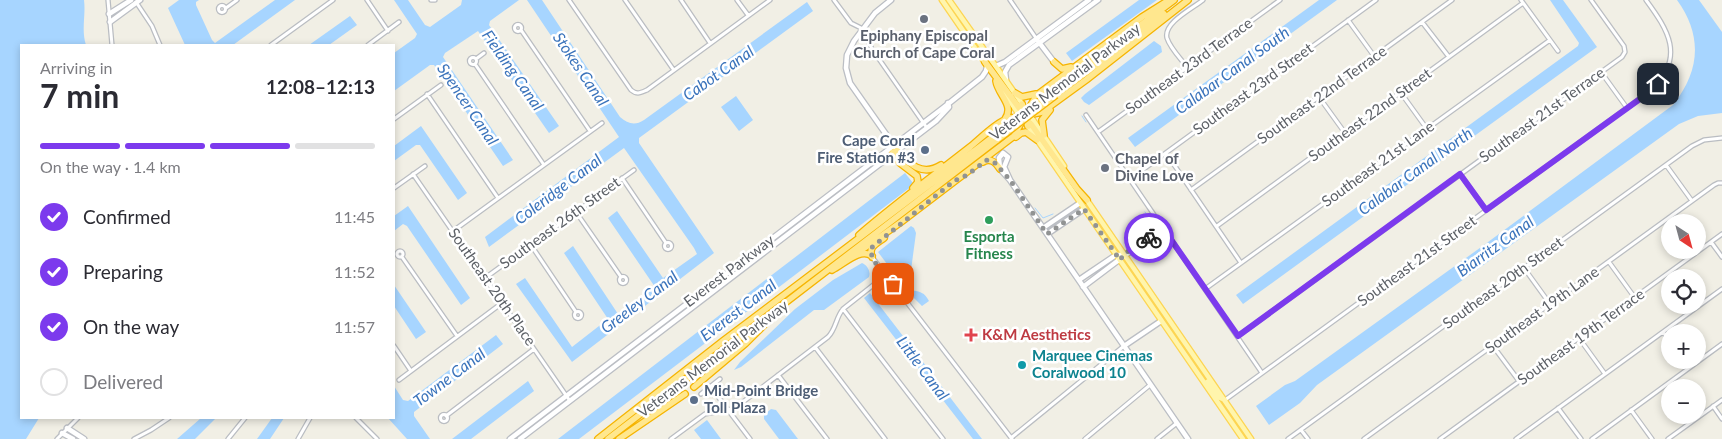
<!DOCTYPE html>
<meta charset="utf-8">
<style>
:root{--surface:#fff;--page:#f7f7f7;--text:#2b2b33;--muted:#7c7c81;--line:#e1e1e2;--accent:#7c3aed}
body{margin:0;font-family:Lato,sans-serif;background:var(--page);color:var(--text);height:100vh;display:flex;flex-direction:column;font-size:19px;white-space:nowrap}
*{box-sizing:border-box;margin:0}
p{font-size:16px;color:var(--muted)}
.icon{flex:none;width:28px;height:28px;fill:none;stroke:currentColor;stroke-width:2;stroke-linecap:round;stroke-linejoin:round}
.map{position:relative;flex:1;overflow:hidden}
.side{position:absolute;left:20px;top:44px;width:375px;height:375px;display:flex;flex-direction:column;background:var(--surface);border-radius:0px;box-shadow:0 2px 8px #0003}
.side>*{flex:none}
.needle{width:32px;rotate:144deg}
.fabs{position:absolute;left:1661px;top:214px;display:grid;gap:10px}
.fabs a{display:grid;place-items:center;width:45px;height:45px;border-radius:50%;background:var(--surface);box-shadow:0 2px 8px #0003;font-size:25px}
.pin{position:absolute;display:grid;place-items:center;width:42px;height:42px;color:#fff;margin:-21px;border-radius:10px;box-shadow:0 2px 8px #0006}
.courier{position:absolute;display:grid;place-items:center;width:50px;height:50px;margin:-25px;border:4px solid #7c3aed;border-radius:50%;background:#fff;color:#222;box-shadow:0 1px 6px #0007}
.summary em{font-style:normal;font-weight:700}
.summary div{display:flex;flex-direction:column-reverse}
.summary{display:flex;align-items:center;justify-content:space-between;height:85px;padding:0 20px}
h1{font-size:32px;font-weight:700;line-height:38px}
.bar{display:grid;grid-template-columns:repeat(4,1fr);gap:8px 5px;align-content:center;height:60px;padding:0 20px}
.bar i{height:6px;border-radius:4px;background:var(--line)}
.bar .on{background:var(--accent)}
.bar p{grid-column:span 4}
ol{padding:0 20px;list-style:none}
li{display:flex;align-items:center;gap:15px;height:55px}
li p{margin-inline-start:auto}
li .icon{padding:5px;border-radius:50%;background:var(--accent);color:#fff;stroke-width:4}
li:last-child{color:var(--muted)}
li i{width:28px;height:28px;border:2px solid var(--line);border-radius:50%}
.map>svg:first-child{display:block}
.water{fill:#a7d5ff}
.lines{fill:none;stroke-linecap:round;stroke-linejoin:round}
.stream{stroke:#a7d5ff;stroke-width:1}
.street-casing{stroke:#babdc2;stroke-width:5.5}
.secondary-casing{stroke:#bbbec4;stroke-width:7}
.primary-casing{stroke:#fdd552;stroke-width:7}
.highway-casing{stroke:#f6b400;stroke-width:8}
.street{stroke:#fff;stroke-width:3}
.secondary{stroke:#fff;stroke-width:4.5}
.primary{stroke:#fff5ac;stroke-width:4.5}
.highway{stroke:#ffe78e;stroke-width:5.5}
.highway-bridge-casing{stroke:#f6b400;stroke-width:8;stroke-linecap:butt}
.highway-bridge{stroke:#ffe78e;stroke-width:5.5}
.done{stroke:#919393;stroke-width:5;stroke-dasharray:0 9}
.route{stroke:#7c3aed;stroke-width:6}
.worship-dot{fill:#6b7280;stroke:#fff;stroke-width:2}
.service-dot{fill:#5c6f8a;stroke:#fff;stroke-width:2}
.leisure-dot{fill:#2e9e5b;stroke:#fff;stroke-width:2}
.health-dot{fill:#e0444e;stroke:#fff;stroke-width:2}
.culture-dot{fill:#0f9aa8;stroke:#fff;stroke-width:2}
.labels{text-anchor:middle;stroke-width:5;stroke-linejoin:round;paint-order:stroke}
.worship-label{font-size:15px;font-weight:bold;fill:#5b616d;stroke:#fff}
.street-label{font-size:15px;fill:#5d6167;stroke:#fff}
.service-label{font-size:15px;font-weight:bold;fill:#4e5e75;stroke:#fff;text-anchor:end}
.leisure-label{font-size:15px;font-weight:bold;fill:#27864d;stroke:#fff}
.health-label{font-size:15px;font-weight:bold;fill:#be3a42;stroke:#fff;text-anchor:start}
.culture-label{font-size:15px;font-weight:bold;fill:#0d838f;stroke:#fff;text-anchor:start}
.water-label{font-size:16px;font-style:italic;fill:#3a73bb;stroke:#fff}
</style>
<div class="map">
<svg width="1722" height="439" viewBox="0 0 1722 439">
<rect width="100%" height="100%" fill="#f1efe5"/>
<path class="water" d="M0,0H84C86,15 81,30 86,45H21V418H39L26,439H0Z
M179,0H199L196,2V5L212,40L215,43L275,0H295L233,45H185L168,8Z
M394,0H408L425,25L430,27L461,5L462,0H519L490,21L489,25L559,126L549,133L478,31L445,53L443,57L513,160L503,166L434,65H430L394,91V53L415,38L417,34Z
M527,0H542L620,117C628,124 635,126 644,120L807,2L813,11L639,138V143L714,253L572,362L516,284L525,278L572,347L608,319L564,253L573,246L618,314L655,287L608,218L617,211L663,278L697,254L694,248L624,148L489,247L485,237L619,137Z
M1139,0H1157L1072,61L1066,53Z
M1319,0H1337L1135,147L1128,138Z
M1550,0H1563L1597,47L1243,304L1236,295L1578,46L1579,43Z
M1677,0H1699L1722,32V113L1698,116L1679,124L1360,354L1317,385L1300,403L1269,425L1256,406L1285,385L1295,381L1484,245L1673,105C1700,71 1703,36 1677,0Z
M350,16L357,25L329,45H309Z
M1154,41L1161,46L1162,52L1089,105L1084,102L1081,98L1085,94Z
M736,96L753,120L739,131L721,107Z
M421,126L467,193L458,200L420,145H416L394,161V146Z
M905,173L913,183L912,186L579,439H558Z
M408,206L470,298L461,305L407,226L403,224L394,231V216Z
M911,226L914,228L916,233L909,285L911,290C921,292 924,292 929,301L922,306L908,292L878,252Z
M862,263C867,265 871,271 869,277L824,310H814L741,367L734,370L740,362L795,309L833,280Z
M394,285L426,332L416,339L394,306Z
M870,293L982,439H973L864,298Z
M496,335L503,344L414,412V416L430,439H407L388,418H394V386L403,400L408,401Z
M528,381L534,391L471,439H452Z
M771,409L776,410L798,439H779L764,419V415Z
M201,418H216L195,439H177Z
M272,418H284L270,439H257Z
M707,420L721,439H701L694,430Z"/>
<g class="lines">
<path class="stream" d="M1082,116L1086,122
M1035,208L1043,218L1053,214
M1144,231L1154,224L1145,212"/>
<g class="street-casing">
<path id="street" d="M108,0L112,45
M367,0L388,31
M431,0H435
M569,0L631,90C637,95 640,93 647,90L770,0
M625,0L673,69
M681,0L710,43
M737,0L748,15
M834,0L851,23L863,29L872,49L927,128
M1010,0L1036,38
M1521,0L1558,51
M136,2L152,26L160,45
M218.5 9a3.5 3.5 0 1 1 7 0a3.5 3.5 0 1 1-7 0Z
M226,8L237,0
M1348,20L1374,56
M1422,22L1449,57
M514.5 28a3.5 3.5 0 1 1 7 0a3.5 3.5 0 1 1-7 0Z
M521,30L590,131
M271,45L333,0
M368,45L399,22
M469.5 61a3.5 3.5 0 1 1 7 0a3.5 3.5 0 1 1-7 0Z
M476,59L484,53
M475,64L544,165
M1187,67C1181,59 1170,48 1167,38C1163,23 1193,8 1203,0
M1601,72L1627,108
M1401,93L1427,129
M427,94L498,198
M1319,97L1345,133
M1086,115L1262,373
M394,119L441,85
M1098,132L1280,0
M1166,153L1241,263
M1666,165L1692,201
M413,174L570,401
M1460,174L1486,210
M622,178L666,243
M1130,179L1376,0
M394,188L425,166
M1191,190L1452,0
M576,212L621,277
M1217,226L1523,3
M453,231L602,123
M1711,242L1722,257
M664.5 246a3.5 3.5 0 1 1 7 0a3.5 3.5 0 1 1-7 0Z
M531,245L576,312
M397 254a3 3 0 1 1 6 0a3 3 0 1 1-6 0Z
M402,257L457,336
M872,257L1012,439
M1609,262L1635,298
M1524,268L1550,304
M619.5 280a3.5 3.5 0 1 1 7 0a3.5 3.5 0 1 1-7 0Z
M485,278L634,170
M1205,289L1550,40
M843,309L943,439
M574.5 315a3.5 3.5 0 1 1 7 0a3.5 3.5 0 1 1-7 0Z
M1663,332L1670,341
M1238,336L1622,57L1625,52L1624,46L1591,0
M1579,338L1605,374
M394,346L411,371
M1493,346L1519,381
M815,347L885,439
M1684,360L1689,368
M778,375L827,439
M399,380L502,303
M710,386L750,439
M701,394L720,379
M1225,400L1653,89C1685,56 1668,30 1646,0
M1713,406L1722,419
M1558,408L1581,439
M1631,410L1652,439
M440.5 418a3.5 3.5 0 1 1 7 0a3.5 3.5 0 1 1-7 0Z
M446,416L534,349
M356,418L377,439
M1301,430L1308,439
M1011,438L1124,346
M57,439L78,418
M134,439L151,430L169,418
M228,439L245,418
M298,439L310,418
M671,439L705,414L732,409L739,405L828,337C836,329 836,317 843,309L886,275
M1085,439L1150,385
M1157,439L1177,423
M1288,439L1692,146L1704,140L1722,138
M1364,439L1714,185L1718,183H1722
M1440,439L1722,234
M1516,439L1722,289
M1592,439L1722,344
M1668,439L1722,400"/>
</g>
<g class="secondary-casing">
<path id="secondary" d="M891,0L875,13L854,41L847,55L846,68L850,83L895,147
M109,14L131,0
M110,22L140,0
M1038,41L1054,62
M996,66L1005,62L1089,0
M1006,80L1005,72L1009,65L1098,0
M1010,180L1000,169L999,158L1003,153L1008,157L1004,167L1010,180L1188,439
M1043,228L1080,203
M1047,234L1084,209
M1079,280L1116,255H1124
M1083,287C1110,267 1135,247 1163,228
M1124,346L1161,321
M67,428L84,439
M62,433L73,439
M510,439L943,108L982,77L986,71L987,66
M520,439L936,121L949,107L948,103"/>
</g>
<g class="primary-casing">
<path id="primary" d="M942,0L986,64
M949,0L1023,105
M1001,88L1022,119
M1029,114L1064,166
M1027,125L1243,439
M1086,199L1251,439
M1207,382L1218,397L1225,400"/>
</g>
<g class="highway-casing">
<path id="highway" d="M985,62L1020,109L1033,114L1042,112L1086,80L1188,0
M1054,62L1062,69L1071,67
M996,81C998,95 1015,105 1005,119
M1053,91L1174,0
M1015,93L1022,97L1036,94
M1056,95L1164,14
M1028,126L1029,108L1037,95L1142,17L1169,0
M1044,135L1042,120L1050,110
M1016,137L1021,133L1026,132L1037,140
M897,150C909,164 922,177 941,165
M893,152L900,163L917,176L918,182L913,188
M983,162C991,157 996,163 1000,169
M859,235C895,204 933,176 970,147C981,138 998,121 1010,118C1019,116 1025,119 1031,124L1077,189L1087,200
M856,254L901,222L1014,136L1021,123L1022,104
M872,257C868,247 876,244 884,238
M832,270C843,265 860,247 872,256
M694,387L745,344L769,320
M598,439L723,341L994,136
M608,439L997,140
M619,439L685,394"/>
</g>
<use href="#street" class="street"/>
<use href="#secondary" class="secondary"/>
<use href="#primary" class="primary"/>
<use href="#highway" class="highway"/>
<g class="highway-bridge-casing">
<path id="highway-bridge" d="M994,136L1053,91
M997,140L1056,95"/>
</g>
<use href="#highway-bridge" class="highway-bridge"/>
</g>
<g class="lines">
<path class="done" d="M893,284C886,275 869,260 871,248L954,181L967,175L987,160L994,162L1010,180L1047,234L1084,209L1120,260L1124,254L1149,238"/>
<path class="route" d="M1149,238L1163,228L1238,336L1460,174L1486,210L1644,96L1658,84"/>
</g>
<g class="worship-dot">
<circle cx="924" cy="19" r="5"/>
<circle cx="1105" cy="168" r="5"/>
</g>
<g class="service-dot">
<circle cx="925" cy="150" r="5"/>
<circle cx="694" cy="400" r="5"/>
</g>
<circle class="leisure-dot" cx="989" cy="220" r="5"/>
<path class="health-dot" d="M968.5 327.5h5v5h5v5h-5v5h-5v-5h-5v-5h5z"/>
<circle class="culture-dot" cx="1022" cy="365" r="5"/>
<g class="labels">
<g class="worship-label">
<text x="924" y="41">Epiphany Episcopal<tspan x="924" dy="17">Church of Cape Coral</tspan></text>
<text x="1115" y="164" text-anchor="start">Chapel of<tspan x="1115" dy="17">Divine Love</tspan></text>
</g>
<g class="street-label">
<text transform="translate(1189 66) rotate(-36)" y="5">Southeast 23rd Terrace</text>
<text transform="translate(1065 82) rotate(-37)" y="5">Veterans Memorial Parkway</text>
<text transform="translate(1253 89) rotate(-36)" y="5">Southeast 23rd Street</text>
<text transform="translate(1322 95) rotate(-36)" y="5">Southeast 22nd Terrace</text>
<text transform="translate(1370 115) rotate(-36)" y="5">Southeast 22nd Street</text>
<text transform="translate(1542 115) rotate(-36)" y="5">Southeast 21st Terrace</text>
<text transform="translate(1378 164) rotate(-36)" y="5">Southeast 21st Lane</text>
<text transform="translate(560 223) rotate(-36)" y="5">Southeast 26th Street</text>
<text transform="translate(1417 261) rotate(-36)" y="5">Southeast 21st Street</text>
<text transform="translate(729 271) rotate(-37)" y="5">Everest Parkway</text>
<text transform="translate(1503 283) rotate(-36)" y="5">Southeast 20th Street</text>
<text transform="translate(492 287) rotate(55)" y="5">Southeast 20th Place</text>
<text transform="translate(1542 310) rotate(-36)" y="5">Southeast 19th Lane</text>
<text transform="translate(1581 337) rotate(-36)" y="5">Southeast 19th Terrace</text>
<text transform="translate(713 359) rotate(-37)" y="5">Veterans Memorial Parkway</text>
</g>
<g class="service-label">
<text x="915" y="146">Cape Coral<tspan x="915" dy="17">Fire Station #3</tspan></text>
<text x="704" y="396" text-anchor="start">Mid-Point Bridge<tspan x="704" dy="17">Toll Plaza</tspan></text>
</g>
<g class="leisure-label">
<text x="989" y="242">Esporta<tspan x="989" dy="17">Fitness</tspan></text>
</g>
<g class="health-label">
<text x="982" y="340">K&amp;M Aesthetics</text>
</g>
<g class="culture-label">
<text x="1032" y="361">Marquee Cinemas<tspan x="1032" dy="17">Coralwood 10</tspan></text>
</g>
<g class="water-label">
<text transform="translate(581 69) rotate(56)" y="6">Stokes Canal</text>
<text transform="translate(513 70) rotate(55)" y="6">Fielding Canal</text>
<text transform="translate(1232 70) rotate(-36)" y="6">Calabar Canal South</text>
<text transform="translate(718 73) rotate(-35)" y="6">Cabot Canal</text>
<text transform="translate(468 104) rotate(56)" y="6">Spencer Canal</text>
<text transform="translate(1415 171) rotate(-36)" y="6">Calabar Canal North</text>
<text transform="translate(558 189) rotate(-37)" y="6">Coleridge Canal</text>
<text transform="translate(1495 246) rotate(-36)" y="6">Biarritz Canal</text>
<text transform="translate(639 302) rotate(-37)" y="6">Greeley Canal</text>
<text transform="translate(738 310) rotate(-37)" y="6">Everest Canal</text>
<text transform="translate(923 368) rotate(53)" y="6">Little Canal</text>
<text transform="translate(449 377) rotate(-37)" y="6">Towne Canal</text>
</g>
</g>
</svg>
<div class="fabs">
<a><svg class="needle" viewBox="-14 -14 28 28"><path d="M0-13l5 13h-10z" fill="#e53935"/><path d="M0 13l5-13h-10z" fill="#7c7c81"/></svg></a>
<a><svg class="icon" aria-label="locate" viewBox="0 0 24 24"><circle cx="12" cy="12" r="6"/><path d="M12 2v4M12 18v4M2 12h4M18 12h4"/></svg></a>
<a>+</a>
<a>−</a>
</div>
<div class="pin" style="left:893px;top:284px;background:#ea580c"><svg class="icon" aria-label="bag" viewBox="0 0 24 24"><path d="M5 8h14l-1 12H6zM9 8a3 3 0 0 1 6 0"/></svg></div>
<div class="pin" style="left:1658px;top:84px;background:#1f2937"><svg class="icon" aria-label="home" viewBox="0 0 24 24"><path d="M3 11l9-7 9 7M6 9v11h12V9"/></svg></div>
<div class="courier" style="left:1149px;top:238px"><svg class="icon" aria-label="bike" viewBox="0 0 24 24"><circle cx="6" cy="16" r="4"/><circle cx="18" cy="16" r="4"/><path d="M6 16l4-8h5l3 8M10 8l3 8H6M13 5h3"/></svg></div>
<section class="side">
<div class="summary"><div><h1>7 min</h1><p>Arriving in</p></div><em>12:08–12:13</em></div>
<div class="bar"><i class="on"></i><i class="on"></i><i class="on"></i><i></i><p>On the way · 1.4 km</p></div>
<ol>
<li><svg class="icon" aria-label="check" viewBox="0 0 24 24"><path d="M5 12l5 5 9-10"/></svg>Confirmed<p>11:45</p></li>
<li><svg class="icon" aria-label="check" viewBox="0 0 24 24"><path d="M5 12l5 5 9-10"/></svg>Preparing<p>11:52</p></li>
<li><svg class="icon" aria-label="check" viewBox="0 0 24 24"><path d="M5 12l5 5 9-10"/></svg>On the way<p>11:57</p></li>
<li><i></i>Delivered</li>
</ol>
</section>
</div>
